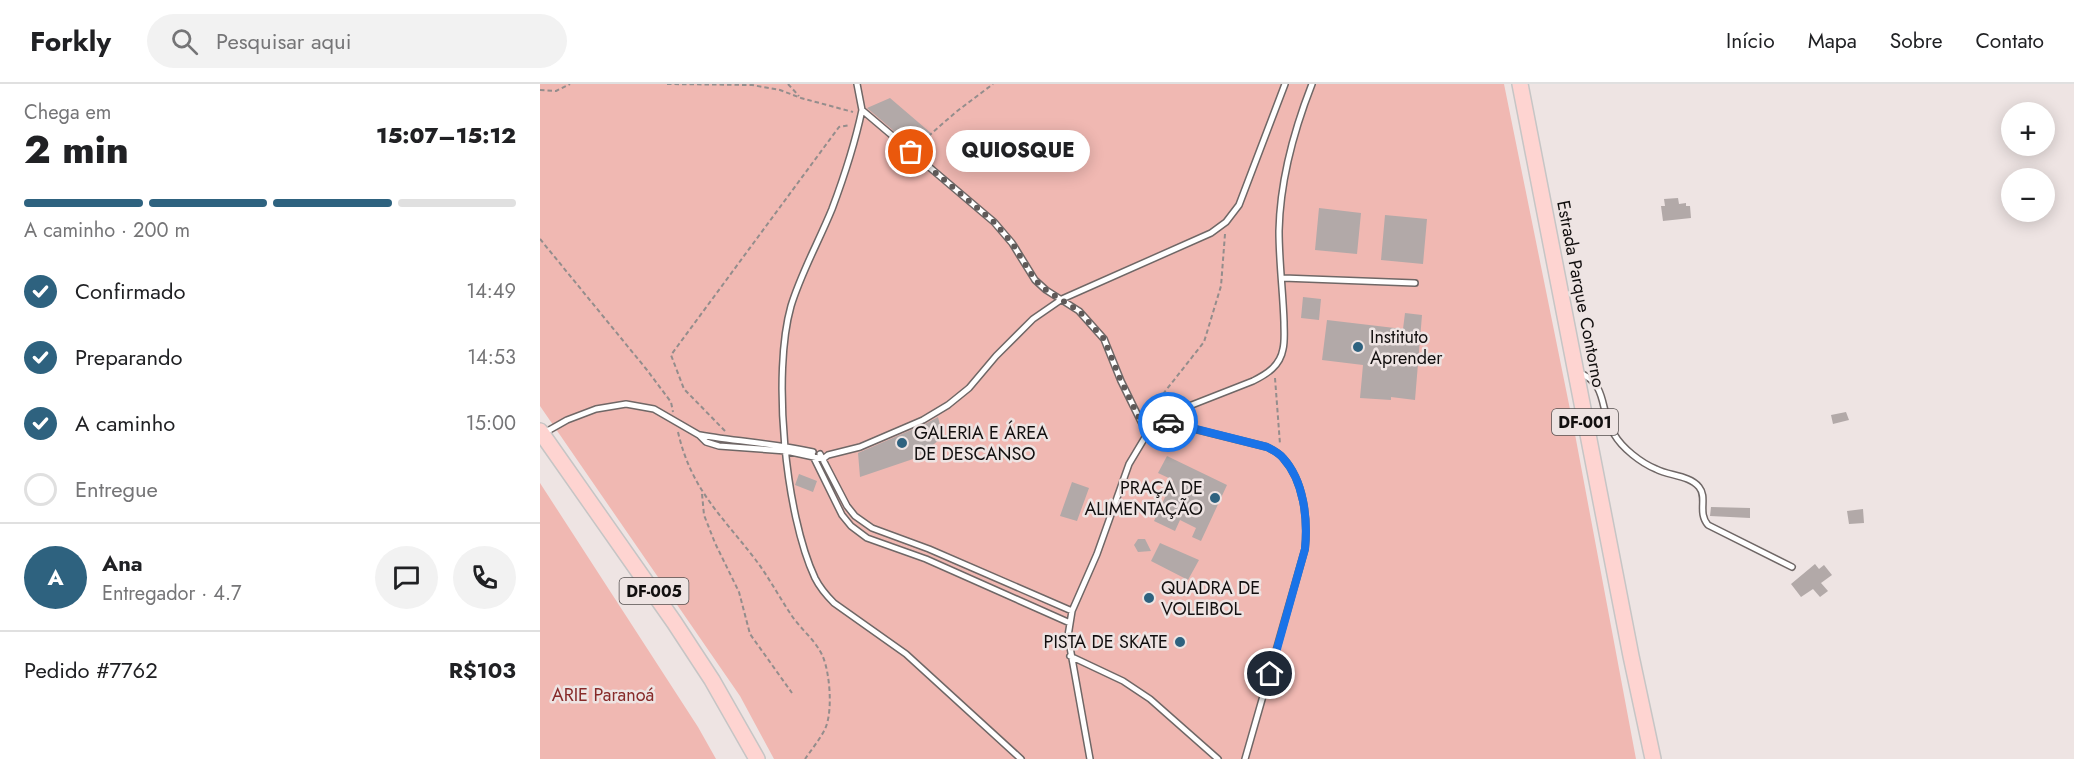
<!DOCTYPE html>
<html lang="pt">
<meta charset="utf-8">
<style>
:root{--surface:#fff;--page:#f2f2f2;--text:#202124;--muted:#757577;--line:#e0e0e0;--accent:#2e627f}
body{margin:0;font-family:Jost,sans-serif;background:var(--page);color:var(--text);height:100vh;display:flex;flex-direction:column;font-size:22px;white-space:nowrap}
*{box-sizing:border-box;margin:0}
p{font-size:20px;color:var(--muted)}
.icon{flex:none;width:33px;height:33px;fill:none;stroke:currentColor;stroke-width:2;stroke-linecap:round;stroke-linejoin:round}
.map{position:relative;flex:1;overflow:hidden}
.side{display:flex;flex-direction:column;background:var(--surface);width:540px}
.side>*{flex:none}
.buttons{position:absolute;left:1461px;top:18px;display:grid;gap:12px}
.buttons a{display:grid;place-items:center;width:54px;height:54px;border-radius:50%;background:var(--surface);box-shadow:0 3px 15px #0003;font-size:30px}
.pin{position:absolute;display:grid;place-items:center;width:51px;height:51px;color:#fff;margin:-26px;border:3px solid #fff;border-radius:50%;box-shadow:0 2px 6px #0007}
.courier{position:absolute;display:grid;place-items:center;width:60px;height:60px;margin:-30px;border:4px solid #1a73e8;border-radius:50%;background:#fff;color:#222;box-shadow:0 2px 8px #0007}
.bubble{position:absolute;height:42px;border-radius:21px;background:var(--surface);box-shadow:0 3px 15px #0003;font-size:20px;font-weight:800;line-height:42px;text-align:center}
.head em{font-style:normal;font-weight:800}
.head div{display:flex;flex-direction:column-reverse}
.head{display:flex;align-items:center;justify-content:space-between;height:102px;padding:0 24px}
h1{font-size:39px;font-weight:800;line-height:45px}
.bar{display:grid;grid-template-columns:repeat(4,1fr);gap:9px 6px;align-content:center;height:72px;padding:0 24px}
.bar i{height:8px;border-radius:4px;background:var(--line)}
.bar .selected{background:var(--accent)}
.bar p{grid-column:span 4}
.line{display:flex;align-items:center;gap:15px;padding:0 24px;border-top:2px solid var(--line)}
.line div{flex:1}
.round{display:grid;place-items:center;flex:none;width:63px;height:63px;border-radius:32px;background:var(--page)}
ol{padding:0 24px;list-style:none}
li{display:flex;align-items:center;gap:18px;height:66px}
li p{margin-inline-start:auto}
li .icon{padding:6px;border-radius:50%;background:var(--accent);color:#fff;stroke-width:4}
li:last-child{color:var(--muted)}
li i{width:33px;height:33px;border:3px solid var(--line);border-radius:50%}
header{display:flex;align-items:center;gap:36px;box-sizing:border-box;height:84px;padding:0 30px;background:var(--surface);border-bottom:2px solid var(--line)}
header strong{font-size:28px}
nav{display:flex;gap:33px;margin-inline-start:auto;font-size:21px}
.search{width:420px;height:54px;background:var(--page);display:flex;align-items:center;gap:15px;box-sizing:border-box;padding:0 21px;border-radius:33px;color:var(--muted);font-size:22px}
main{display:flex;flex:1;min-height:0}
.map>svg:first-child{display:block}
.green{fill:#f0b8b2}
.building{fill:#b2a9a8}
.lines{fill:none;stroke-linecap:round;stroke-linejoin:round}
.service-casing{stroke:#6f6766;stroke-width:8}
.primary-casing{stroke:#c6c5c5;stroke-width:18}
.path{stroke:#948d8c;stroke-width:2;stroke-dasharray:4.5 3;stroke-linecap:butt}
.service{stroke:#fff;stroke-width:5}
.primary{stroke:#fed4d1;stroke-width:15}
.done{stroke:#5f5a59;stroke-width:6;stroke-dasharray:0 10.8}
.route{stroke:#1a73e8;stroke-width:8}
.poi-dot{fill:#2e627f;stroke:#eee4e3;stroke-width:2}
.labels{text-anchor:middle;stroke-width:5;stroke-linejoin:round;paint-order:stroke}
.shield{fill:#eee4e3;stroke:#544f4f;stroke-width:1.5}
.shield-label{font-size:16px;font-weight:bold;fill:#120f0f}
.street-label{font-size:18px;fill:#120f0f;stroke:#eee4e3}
.poi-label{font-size:18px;fill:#120f0f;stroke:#eee4e3;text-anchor:start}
.park-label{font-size:18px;fill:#872a29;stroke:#eee4e3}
</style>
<header>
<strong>Forkly</strong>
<div class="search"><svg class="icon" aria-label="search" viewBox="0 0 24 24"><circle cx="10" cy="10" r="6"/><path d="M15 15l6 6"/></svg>Pesquisar aqui</div>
<nav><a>Início</a><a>Mapa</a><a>Sobre</a><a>Contato</a></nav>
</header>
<main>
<section class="side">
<div class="head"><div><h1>2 min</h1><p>Chega em</p></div><em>15:07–15:12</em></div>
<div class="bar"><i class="selected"></i><i class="selected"></i><i class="selected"></i><i></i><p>A caminho · 200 m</p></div>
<ol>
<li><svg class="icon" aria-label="check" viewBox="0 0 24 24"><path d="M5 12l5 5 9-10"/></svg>Confirmado<p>14:49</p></li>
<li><svg class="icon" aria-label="check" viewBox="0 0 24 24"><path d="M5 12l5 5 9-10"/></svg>Preparando<p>14:53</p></li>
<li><svg class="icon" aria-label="check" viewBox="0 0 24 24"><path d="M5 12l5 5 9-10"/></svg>A caminho<p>15:00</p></li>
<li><i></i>Entregue</li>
</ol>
<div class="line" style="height:108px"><b class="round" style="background:var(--accent);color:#fff">A</b><div><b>Ana</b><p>Entregador · 4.7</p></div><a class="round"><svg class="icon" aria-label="chat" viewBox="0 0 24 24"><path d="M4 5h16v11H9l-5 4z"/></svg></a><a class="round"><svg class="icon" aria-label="phone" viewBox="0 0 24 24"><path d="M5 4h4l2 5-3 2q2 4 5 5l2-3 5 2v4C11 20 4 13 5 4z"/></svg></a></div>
<div class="line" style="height:78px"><div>Pedido #7762</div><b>R$103</b></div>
</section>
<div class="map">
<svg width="1534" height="675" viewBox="0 0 1534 675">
<rect width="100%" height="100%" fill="#eee4e3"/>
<path class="green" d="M0,0H964L1034,345L1096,675H234L200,612L0,322Z
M0,399L158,643L176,675H0Z"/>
<path class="building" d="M350,14L392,50L375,65L327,24Z
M1138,114L1139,120L1146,119V122H1150L1151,134L1123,137L1121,122H1125L1124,115Z
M779,124L821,129L817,170L775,166Z
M845,131L887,135L883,180L841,176Z
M763,213L781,215L779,236L761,234Z
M865,229L882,231L875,316L851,313V316L820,314L823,281L782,276L787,236L863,245Z
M1306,328L1309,336L1293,340L1291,331Z
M398,333L403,353L376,374L320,393L318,369L385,340Z
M627,372L687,401L661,457L652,453L656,444L640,436L635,447L614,437L633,396L618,389Z
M259,390L277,397L273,408L255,401Z
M532,398L549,404L537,437L520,432Z
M1171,423L1210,424V434L1170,432Z
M1323,425L1324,439L1309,440L1307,427Z
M598,455H605L611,467L598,468L594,461Z
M620,459L659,476L648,496L611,477Z
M1275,480L1279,485L1284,481L1292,491L1281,499L1288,507L1280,513L1273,505L1261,513L1251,500Z"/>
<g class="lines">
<g class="service-casing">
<path id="service" d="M317,0L322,26L454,138L472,159L495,196L506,206L539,227L564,255L581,297L607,350
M322,26C315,59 304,93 292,125C279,157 261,189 251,222C232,289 245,430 275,494C280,504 287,512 294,519L366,570L481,675
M743,194L875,199
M1040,289C1069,301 1059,328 1074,350C1082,364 1101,379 1116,385C1129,392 1149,391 1159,403C1168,414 1157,428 1168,441L1252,483
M618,336L727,363C733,366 739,369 743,374C764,397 768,435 765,465L705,675
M4,349L27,336L56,325L86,320L114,325L159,351L166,358L179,362L246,367L283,375L288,371L320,363L383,336L408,321L429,304L456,272L493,235L522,215L671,149L686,138L699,121L745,0
M160,351C198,358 236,359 273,368
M271,368L302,431L311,442L327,454L386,475L530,539
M280,370L307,422L315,432L332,444L389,465L532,527
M530,572L583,597L610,615L678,675
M550,675L528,552L532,527L557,470L589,380L607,350L618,336L639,326L713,297C727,290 740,282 743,265C745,257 744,247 744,238C743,208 739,177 739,147C740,97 754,46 772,0"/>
</g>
<g class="primary-casing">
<path id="primary" d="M980,0L1091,572L1113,675
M0,347L134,538L172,596L217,675"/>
</g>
<path class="path" d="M127,0L212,1L240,6L261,14L313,28
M248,0L259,12
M0,6L16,7L30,0
M377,62L416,28L453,0
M0,155L107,286L131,318L133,328
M735,294L740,360
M621,325L623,310L664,258L681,202L685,150
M185,347L144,305L131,271L299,43L310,41
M138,348C151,405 181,431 215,475C228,492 238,511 250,529C259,544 276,556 283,573C290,590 293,628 285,645C280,655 272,665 265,675
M162,410L164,431L175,459L199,508L210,550L252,609"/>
<use href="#service" class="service"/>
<use href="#primary" class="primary"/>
</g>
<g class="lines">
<path class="done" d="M371,68L454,138L472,159L495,196L506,206L539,227L564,255L581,297L607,350L618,336L628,338"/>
<path class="route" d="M628,338L727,363C733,366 739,369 743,374C764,397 768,435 765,465L730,590"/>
</g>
<g class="poi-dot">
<circle cx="818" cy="263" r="6"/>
<circle cx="362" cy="359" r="6"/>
<circle cx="675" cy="414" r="6"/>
<circle cx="609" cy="514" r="6"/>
<circle cx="640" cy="558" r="6"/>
</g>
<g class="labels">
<g class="shield">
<rect x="1012" y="325" width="66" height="26" rx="4.5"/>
<rect x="79.5" y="494" width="69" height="26" rx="4.5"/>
</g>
<g class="shield-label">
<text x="1045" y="344">DF-001</text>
<text x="114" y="513">DF-005</text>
</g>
<g class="street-label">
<text transform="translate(1041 210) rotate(79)" y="6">Estrada Parque Contorno</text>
</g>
<g class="poi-label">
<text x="830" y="259">Instituto<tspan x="830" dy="21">Aprender</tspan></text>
<text x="374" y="355">GALERIA E ÁREA<tspan x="374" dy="21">DE DESCANSO</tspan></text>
<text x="663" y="410" text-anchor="end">PRAÇA DE<tspan x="663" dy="21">ALIMENTAÇÃO</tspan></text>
<text x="621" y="510">QUADRA DE<tspan x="621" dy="21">VOLEIBOL</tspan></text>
<text x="628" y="564" text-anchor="end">PISTA DE SKATE</text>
</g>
<g class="park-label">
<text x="63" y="617">ARIE Paranoá</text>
</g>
</g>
</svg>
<div class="buttons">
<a>+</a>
<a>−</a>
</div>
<div class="pin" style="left:371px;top:68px;background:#ea580c"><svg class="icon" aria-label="bag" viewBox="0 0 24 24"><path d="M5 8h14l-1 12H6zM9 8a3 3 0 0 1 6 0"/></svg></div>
<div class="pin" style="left:730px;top:590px;background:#1f2937"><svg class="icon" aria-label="home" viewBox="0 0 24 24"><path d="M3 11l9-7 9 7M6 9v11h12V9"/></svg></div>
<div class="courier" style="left:628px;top:338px"><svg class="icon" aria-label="car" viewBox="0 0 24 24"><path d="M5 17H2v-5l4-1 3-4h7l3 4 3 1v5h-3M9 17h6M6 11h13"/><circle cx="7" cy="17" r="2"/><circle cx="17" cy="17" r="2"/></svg></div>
<div class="bubble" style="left:406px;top:46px;width:144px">QUIOSQUE</div>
</div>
</main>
